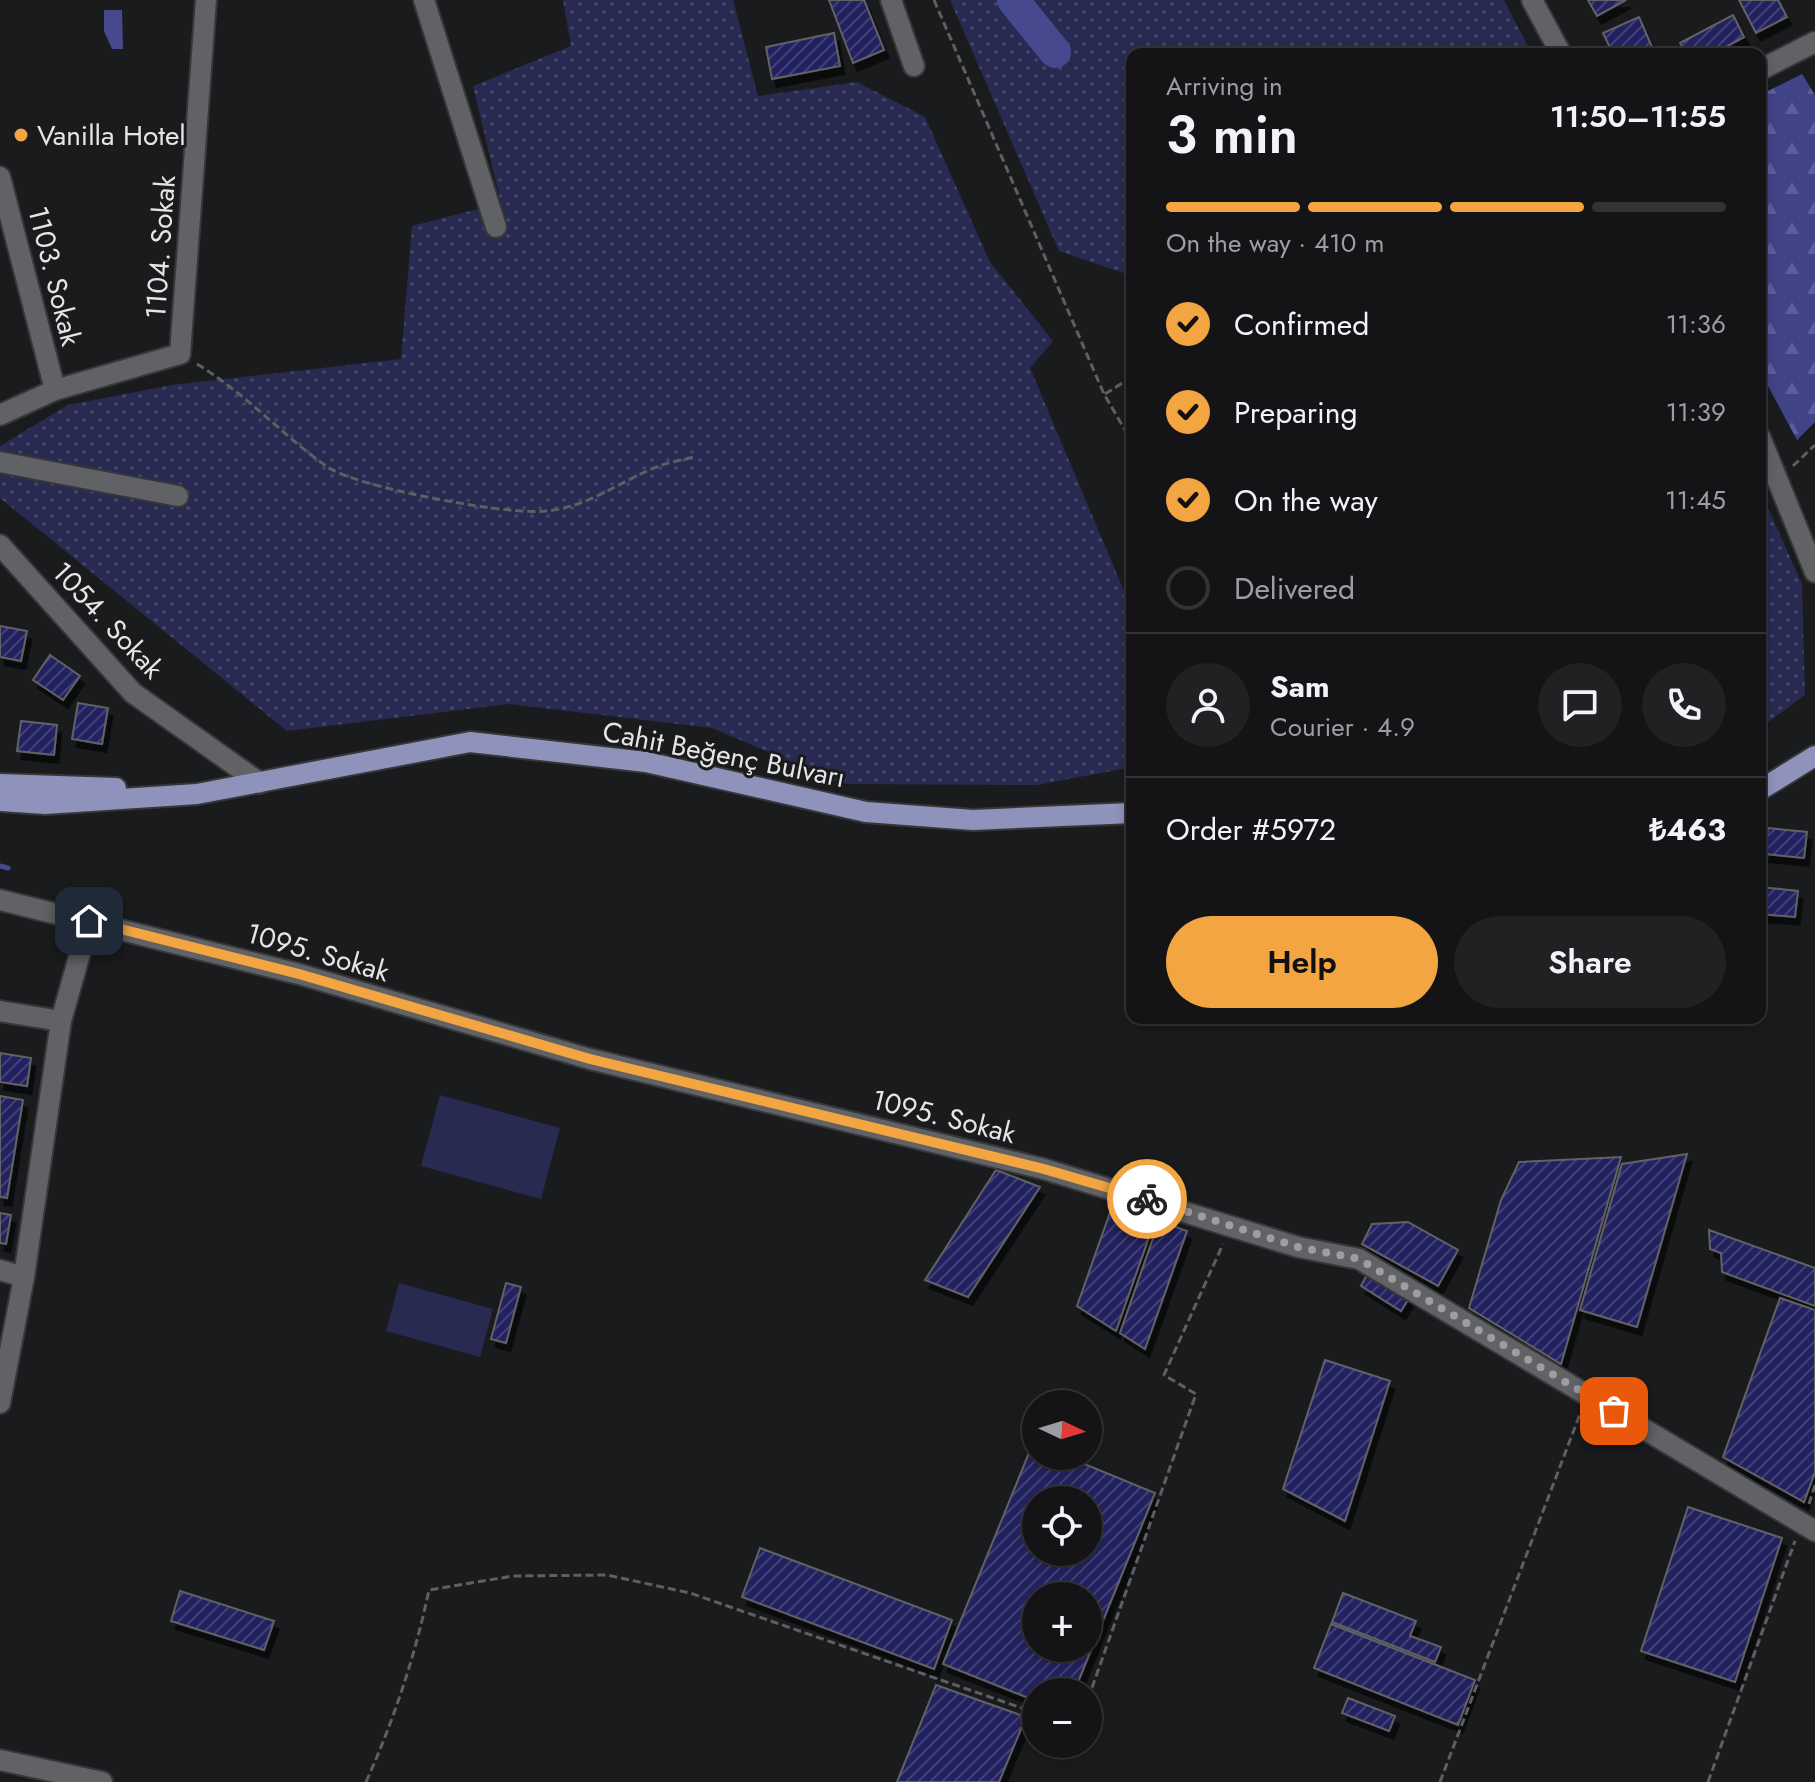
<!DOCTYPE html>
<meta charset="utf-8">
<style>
:root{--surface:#141416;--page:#212123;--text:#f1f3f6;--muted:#9d9ea1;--line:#333335;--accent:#f2a541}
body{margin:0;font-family:Jost,sans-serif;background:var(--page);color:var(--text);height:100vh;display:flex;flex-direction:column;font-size:30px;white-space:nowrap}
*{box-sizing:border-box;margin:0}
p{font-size:26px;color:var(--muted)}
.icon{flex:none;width:44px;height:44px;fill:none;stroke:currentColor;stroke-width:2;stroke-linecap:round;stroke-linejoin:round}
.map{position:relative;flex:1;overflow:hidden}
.sheet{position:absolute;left:1126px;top:48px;width:640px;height:976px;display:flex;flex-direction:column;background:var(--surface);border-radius:16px;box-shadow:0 4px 12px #0003,0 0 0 2px var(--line)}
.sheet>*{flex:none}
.needle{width:52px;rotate:94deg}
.controls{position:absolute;left:1022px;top:1390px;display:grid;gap:16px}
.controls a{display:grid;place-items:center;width:80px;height:80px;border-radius:50%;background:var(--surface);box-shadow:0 4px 12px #0003,0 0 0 2px var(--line);font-size:40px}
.pin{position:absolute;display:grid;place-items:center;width:68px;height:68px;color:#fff;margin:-34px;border-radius:16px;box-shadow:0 4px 12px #0006}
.courier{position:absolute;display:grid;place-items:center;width:80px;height:80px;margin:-40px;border:6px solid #f2a541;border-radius:50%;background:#fff;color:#222;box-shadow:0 2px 10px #0007}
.head em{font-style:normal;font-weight:600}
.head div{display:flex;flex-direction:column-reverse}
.head{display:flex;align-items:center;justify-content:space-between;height:136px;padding:0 40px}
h1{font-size:52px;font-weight:600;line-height:60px}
.bar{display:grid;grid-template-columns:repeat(4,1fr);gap:12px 8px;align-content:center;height:96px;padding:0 40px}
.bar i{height:10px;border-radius:6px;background:var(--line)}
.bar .on{background:var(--accent)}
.bar p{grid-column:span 4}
.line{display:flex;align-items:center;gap:20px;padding:0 40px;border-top:2px solid var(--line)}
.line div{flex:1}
.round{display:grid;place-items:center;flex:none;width:84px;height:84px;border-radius:42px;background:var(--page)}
ol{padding:0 40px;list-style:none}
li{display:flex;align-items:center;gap:24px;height:88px}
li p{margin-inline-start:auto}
li .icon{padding:8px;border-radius:50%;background:var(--accent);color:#111;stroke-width:4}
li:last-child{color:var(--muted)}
li i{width:44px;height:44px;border:4px solid var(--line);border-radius:50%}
.primary-button{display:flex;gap:16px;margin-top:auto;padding:16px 40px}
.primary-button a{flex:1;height:92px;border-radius:48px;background:var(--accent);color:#111;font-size:32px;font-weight:600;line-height:92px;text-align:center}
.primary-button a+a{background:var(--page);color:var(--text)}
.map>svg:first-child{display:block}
.grass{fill:url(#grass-dots)}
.forest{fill:url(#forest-firs)}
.garden{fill:#282a51}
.water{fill:#46498d}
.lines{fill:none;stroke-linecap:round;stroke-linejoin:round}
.stream{stroke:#46498d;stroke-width:5}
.river{stroke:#46498d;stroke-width:32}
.building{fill:url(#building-hatch);stroke:#616265;stroke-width:2;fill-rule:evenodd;filter:url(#shadow)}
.minor-casing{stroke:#363739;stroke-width:24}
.major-casing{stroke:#363739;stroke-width:24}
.path{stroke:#5f5f61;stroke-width:3;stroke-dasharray:8 4;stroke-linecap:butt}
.minor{stroke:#616265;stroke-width:20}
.major{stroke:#8f93bb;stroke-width:20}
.done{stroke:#9e9ea0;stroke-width:8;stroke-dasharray:0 14.4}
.route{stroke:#f2a541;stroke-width:10}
.poi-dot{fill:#f2a541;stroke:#1a1b1d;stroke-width:3}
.labels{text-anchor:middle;stroke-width:6;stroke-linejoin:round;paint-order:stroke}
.poi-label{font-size:28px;fill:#e5e5e7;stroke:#1a1b1d;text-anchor:start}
.street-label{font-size:28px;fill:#e5e5e7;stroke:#1a1b1d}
</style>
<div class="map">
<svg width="1815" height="1782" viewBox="0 0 1815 1782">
<defs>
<pattern id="grass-dots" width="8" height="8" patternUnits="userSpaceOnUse" patternTransform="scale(2)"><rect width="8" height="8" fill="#282a51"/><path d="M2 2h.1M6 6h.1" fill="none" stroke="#47496a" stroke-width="1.8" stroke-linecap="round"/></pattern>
<pattern id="forest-firs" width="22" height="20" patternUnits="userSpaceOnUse" patternTransform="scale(2)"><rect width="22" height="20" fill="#414388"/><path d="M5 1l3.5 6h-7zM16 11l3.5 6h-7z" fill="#5c5e99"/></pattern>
<pattern id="building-hatch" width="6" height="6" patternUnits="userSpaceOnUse" patternTransform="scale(2)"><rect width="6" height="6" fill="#232061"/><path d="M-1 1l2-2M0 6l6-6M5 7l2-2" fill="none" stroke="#434078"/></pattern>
<filter id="shadow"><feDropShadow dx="4.5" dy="8" stdDeviation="0" flood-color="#0009"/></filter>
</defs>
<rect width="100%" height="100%" fill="#1a1b1d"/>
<path class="grass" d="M563,0H733L758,96L857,82L925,117L990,262L1053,341L1030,368L1132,610V767L1037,785L843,784L712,728L509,704L287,731L0,498V446L68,405L172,385L401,359L412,226L501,203L473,86L571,46Z
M950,0H1504L1532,54H1132V276L1059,251Z
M1760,490L1802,584L1805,695L1760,728Z"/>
<path class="forest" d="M1802,74L1815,95V422L1797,440L1760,371V95Z"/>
<path class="garden" d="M440,1095L560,1128L541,1199L421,1166Z
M399,1283L493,1309L480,1357L386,1331Z"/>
<path class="water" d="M104,10H122L123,49H112L104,31Z"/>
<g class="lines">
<path class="stream" d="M0,866L8,868"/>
<path class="river" d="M1013,0L1055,52"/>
</g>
<path class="building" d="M829,0H864L884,50L853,63Z
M1588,0H1626L1597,16Z
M1739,0H1778L1787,17L1756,33Z
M1733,15L1744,37L1713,54H1686L1680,43Z
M1639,17L1655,54H1613L1603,33Z
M834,33L840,66L772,79L766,47Z
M0,626L27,631L21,661L0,657Z
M50,655L80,676L63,700L33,680Z
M78,703L108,708L102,744L72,739Z
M21,721L57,725L54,755L17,751Z
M1768,828L1807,832L1804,858L1765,854Z
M1760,887L1798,891L1795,917L1760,914Z
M0,1053L31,1058L27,1086L0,1082Z
M0,1096L23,1100L7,1198L0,1197Z
M1687,1154L1637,1327L1580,1310L1622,1164Z
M1621,1157L1561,1364L1469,1308L1501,1200L1519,1162Z
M996,1170L1040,1187L968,1297L925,1280Z
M1113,1204L1155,1220L1116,1331L1077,1306Z
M0,1213L11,1215L6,1244L0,1243Z
M1159,1221L1187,1231L1145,1349L1120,1333Z
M1408,1222L1458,1250L1438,1286L1362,1244L1372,1224Z
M1709,1230L1815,1268V1306L1722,1272L1721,1253L1710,1249Z
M1368,1273L1409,1298L1401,1311L1361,1286Z
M506,1283L521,1287L506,1343L491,1339Z
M1780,1298L1815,1310V1472L1804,1502L1723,1457Z
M1325,1360L1390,1381L1345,1521L1283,1489Z
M1033,1443L1036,1444V1456H1065L1155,1493L1074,1692H1036V1701L943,1664ZM1036,1500H1088V1552H1036ZM1036,1596H1088V1648H1036Z
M1688,1507L1782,1538L1735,1682L1641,1651Z
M760,1548L952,1620L934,1669L742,1597Z
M180,1591L274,1621L264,1650L171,1621Z
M1343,1593L1416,1621L1410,1636L1441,1647L1435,1662L1332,1622Z
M1331,1624L1475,1680L1458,1725L1314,1668Z
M936,1685L1026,1717L999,1782H897Z
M1348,1698L1395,1716L1389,1731L1342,1713Z"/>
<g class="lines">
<g class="minor-casing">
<path id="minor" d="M424,0L496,227
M891,0L914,66
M1532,0L1561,54
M1760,70L1815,42
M0,177L55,390
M0,415L55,390L180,354L206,0
M1760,437L1815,572
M0,462L178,496
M0,545L133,693L260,783
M0,900L299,974L590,1059L1044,1169L1298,1247L1359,1259L1815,1531
M0,1011L61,1021
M0,1270L24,1277
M0,1403L24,1277L61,1021L89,921
M0,1760L102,1782"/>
</g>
<g class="major-casing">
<path id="major" d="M0,784L116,788
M1760,790L1815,756
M0,801L45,804L197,794L470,742L646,762L866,812L973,820L1132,813"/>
</g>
<path class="path" d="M934,0L1104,394L1132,442
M197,364C245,393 281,434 326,466C354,487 510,516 546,511C589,507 620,481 659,466C670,462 683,460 694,457
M1105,394L1132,377
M1793,466L1815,445
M1809,1504L1815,1485
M1088,1699L1196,1394L1164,1375L1223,1244
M366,1782C394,1720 415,1656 429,1590L513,1576L607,1575L690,1593L1036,1713
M1440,1782L1580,1414
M1708,1782L1795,1541"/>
<use href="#minor" class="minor"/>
<use href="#major" class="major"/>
</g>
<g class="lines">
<path class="done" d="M1147,1199L1298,1247L1359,1259L1614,1411"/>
<path class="route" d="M89,921L299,974L590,1059L1044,1169L1147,1199"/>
</g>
<circle class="poi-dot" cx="21" cy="135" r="8"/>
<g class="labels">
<g class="poi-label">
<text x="37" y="145">Vanilla Hotel</text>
</g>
<g class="street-label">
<text transform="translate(160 247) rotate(-86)" y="10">1104. Sokak</text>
<text transform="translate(55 276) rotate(76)" y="10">1103. Sokak</text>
<text transform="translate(108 620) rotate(47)" y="10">1054. Sokak</text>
<text transform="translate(724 754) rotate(11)" y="10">Cahit Beğenç Bulvarı</text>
<text transform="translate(318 952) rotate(16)" y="10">1095. Sokak</text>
<text transform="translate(944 1116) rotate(14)" y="10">1095. Sokak</text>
</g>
</g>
</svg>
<div class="controls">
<a><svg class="needle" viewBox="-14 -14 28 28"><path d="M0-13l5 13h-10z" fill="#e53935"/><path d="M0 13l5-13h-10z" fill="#9d9ea1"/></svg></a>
<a><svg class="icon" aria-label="locate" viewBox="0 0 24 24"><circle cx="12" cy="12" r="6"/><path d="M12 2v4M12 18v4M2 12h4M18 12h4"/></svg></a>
<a>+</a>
<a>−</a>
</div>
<div class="pin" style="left:1614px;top:1411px;background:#ea580c"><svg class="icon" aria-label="bag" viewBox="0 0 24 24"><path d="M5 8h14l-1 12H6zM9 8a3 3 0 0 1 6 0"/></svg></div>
<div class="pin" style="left:89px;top:921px;background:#1f2937"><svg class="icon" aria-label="home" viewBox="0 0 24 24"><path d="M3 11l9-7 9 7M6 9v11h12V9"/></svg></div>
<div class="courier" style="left:1147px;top:1199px"><svg class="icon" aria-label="bike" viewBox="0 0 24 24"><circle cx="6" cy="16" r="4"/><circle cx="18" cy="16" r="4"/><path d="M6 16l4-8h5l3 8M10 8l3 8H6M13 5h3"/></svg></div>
<section class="sheet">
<div class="head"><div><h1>3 min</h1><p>Arriving in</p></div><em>11:50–11:55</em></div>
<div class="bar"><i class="on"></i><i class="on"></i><i class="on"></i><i></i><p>On the way · 410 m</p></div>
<ol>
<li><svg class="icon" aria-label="check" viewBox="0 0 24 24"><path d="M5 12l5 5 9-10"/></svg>Confirmed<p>11:36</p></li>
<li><svg class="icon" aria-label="check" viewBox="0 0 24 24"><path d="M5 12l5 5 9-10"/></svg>Preparing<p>11:39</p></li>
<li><svg class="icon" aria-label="check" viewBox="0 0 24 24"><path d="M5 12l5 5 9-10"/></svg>On the way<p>11:45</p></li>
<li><i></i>Delivered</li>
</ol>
<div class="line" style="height:144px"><a class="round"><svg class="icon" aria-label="person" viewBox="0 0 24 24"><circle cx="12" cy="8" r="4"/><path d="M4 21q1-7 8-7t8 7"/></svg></a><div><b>Sam</b><p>Courier · 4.9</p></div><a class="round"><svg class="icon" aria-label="chat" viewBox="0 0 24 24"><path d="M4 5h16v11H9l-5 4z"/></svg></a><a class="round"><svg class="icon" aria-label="phone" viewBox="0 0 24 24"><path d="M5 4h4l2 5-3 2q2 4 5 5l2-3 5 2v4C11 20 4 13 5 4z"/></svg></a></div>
<div class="line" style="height:104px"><div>Order #5972</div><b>₺463</b></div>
<div class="primary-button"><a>Help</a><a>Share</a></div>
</section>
</div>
